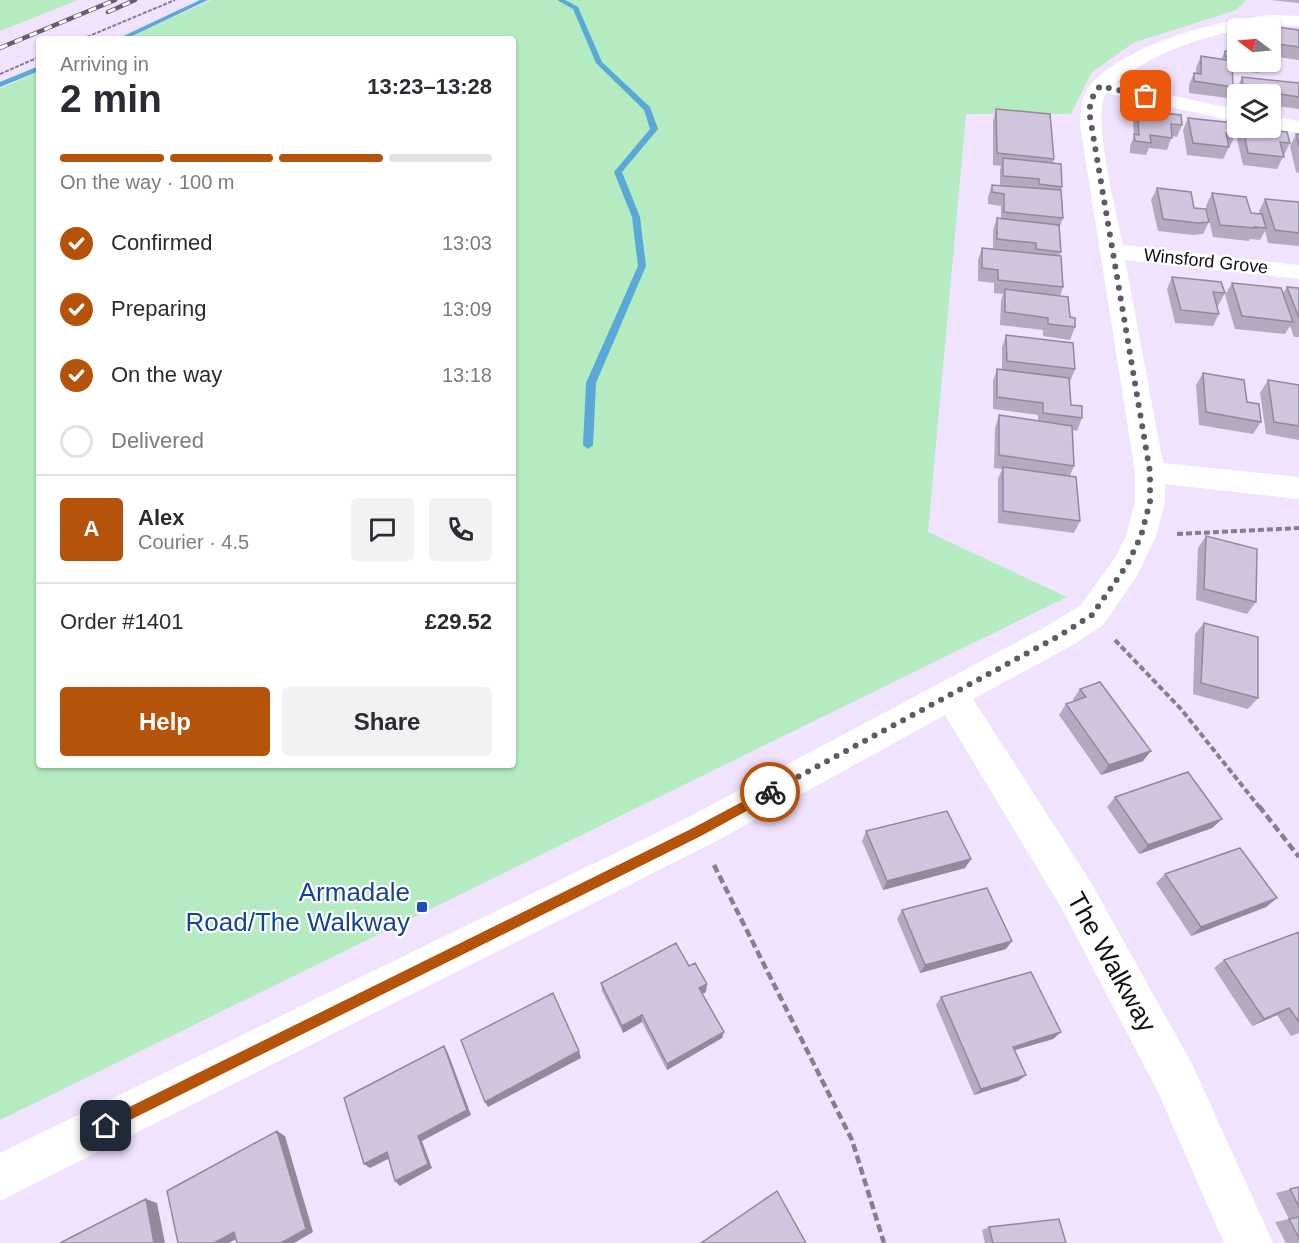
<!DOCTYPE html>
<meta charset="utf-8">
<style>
:root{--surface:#fff;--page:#f2f2f3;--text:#2b2b33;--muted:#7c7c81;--line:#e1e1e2;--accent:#b45309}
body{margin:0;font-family:Helvetica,sans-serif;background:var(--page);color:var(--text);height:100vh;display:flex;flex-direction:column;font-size:22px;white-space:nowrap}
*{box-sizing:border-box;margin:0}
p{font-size:20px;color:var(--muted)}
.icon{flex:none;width:33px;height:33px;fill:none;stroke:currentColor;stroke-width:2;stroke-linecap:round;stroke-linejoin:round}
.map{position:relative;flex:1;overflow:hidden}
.details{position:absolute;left:36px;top:36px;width:480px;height:732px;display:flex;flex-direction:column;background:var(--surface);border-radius:6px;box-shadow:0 2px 4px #0004}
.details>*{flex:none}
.needle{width:39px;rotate:286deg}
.controls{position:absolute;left:1227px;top:18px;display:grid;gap:12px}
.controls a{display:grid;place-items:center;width:54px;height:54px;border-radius:6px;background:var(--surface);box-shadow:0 2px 4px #0004;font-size:30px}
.pin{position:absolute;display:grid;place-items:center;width:51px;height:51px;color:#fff;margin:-26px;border-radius:12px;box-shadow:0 3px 9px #0006}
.courier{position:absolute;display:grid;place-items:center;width:60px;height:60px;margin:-30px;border:4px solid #b45309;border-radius:50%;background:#fff;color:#222;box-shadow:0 2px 8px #0007}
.summary em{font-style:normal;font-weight:700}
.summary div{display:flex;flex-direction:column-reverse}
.summary{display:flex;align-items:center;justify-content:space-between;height:102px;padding:0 24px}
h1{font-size:39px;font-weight:700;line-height:45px}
.bar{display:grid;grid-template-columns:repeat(4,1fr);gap:9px 6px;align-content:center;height:72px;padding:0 24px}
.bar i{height:8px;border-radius:4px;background:var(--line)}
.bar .current{background:var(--accent)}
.bar p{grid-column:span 4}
.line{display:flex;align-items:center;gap:15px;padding:0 24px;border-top:2px solid var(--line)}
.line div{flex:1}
.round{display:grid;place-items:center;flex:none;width:63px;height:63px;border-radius:6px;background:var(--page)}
ol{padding:0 24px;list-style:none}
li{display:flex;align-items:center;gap:18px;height:66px}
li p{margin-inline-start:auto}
li .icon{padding:6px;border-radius:50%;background:var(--accent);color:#fff;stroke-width:4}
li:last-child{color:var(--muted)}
li i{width:33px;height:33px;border:3px solid var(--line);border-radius:50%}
.action{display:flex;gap:12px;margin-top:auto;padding:12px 24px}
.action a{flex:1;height:69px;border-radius:6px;background:var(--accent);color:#fff;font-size:24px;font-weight:700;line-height:69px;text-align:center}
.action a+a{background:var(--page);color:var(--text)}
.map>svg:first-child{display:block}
.green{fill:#b4ebc0}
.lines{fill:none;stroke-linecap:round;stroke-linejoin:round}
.stream{fill:#59a8d8;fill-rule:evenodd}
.path-far2{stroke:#867d8f;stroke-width:2;stroke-dasharray:4 1.5;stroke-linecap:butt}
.path-far1{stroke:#867d8f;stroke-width:4;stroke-dasharray:6 3;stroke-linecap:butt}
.path{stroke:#867d8f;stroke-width:4.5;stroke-dasharray:8 4;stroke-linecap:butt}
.minor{fill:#fff;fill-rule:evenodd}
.rail-casing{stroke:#665e6e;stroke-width:4.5}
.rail{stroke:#fff;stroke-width:3;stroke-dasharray:8;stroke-linecap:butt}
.wall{fill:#b4a9be}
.shaded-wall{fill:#92899b}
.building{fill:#d1c4dd;stroke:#92899b;stroke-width:1.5}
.route{fill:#b45309}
.done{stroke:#615968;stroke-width:6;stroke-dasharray:0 10.8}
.transit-dot{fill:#1a4fb4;stroke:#fff;stroke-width:2}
.labels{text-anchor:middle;stroke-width:4.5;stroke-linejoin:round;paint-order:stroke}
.far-street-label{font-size:18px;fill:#130f17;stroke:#fff}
.near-transit-label{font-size:26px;fill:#164399;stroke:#fff;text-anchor:end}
.near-street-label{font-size:26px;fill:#130f17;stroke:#fff}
</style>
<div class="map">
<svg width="1299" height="1243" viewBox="0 0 1299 1243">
<rect width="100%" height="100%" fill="#f1e3fe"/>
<path class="green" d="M0,0H78L0,31Z
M211,0H1246L1236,10L1133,43L1092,72L1071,114H966L928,532L1067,597L0,1120V89L39,71V765H513V39H126Z"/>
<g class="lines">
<path class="stream" d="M200,0H208L126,39H117Z
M557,0H565L578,7L602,62L650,107L658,129L622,172L640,217L646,266L596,383L593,445L588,449L583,445L586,383L638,266L632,217L614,172L650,129L644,110L596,63L573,9Z
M39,66V71L0,87V82Z"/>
<path class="path-far2" d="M82,39L175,0
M0,74L39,57"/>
<path class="path-far1" d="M1177,534L1299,528
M1115,640L1181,709L1260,808"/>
<path class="path" d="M1259,806L1299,857
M714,865L852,1140L884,1243"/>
<path class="minor" d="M1273,15L1299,16V26C1239,23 1163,44 1116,83L1238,110V122L1106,93C1091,114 1117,216 1123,245L1299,265V279L1125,260L1163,463L1299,477V499L1165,484V502L1156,536L1138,574L1104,624L1071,646L973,699L1090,881L1192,1064L1273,1243H1224L1160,1096L1062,909L945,715L711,844L0,1201V1153L683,820L1047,626L1080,606L1115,558L1126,536L1135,502V472L1080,125C1080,109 1082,94 1093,82C1129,44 1222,18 1273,15Z
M1270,116L1299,121V133L1267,128H1270Z"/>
<g class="rail-casing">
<path id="rail" d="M108,12L135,0
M0,48L115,0"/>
</g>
<use href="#rail" class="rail"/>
</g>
<path class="wall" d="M1270,0H1299V3Z
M1270,26L1299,30V60L1270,56V28H1269Z
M1233,43H1238V62H1264L1259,73L1233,70V87L1228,98L1189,93V85L1194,73H1196V68L1201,56L1221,59L1225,51H1230Z
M1242,77L1299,83V109L1270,105V94H1238L1237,100V89Z
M996,109L1054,159L1053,163L1062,187L1061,190L1063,218L1059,229L1061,252L1059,256L1063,287L1060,296L1075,327L1070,340L1043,336V330L1000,325L1001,301L1003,294L994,293V283L978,281V260L982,248L993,249V230L997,218L1001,219V206L988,204V197L992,185H1000V170L1001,166L993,165V121Z
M1137,110L1182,125L1177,137L1172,136L1167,150L1149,148L1146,155L1130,153V146L1134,136L1133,122Z
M1188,118L1236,134L1230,146H1229V147L1223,159L1187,155L1183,130Z
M1243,128L1290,143L1277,169L1243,165L1237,139Z
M1296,134H1299V173L1296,172L1290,146Z
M1157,188L1194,208L1209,222L1203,234L1193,235L1158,231L1151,200Z
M1212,193L1251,213L1260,214L1259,211L1265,199L1299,202V246L1268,243L1265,231L1260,240L1250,239L1249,241L1213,237L1206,206Z
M1172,277L1225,293L1218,306H1217L1219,314L1213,326L1175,323L1167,289Z
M1232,283L1283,293L1287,287L1299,288V337H1294L1290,326L1285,334L1235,329L1225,295Z
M1006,335L1075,369L1070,382H1069L1071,405L1082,418L1077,431L1073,430L1074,466L1070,476L1080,521L1074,533L998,523V479L1002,469L994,468L995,428L999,415L1038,421V415L993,409V381L997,369L1002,370V347Z
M1203,373L1247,402L1261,422L1253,434L1199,425L1196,385Z
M1268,380L1299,385V440L1266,434L1260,393Z
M1206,536L1256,602L1247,614L1196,600L1198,548Z
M1204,623L1258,698L1248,709L1193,694L1195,634Z
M1080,689L1143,761L1101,775L1059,715L1066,704L1074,701L1073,699Z
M1115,797L1222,819L1212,828L1139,854L1107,807Z
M866,831L971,859L965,868L883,890L862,841Z
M1165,874L1277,898L1266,907L1191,936L1156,883Z
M902,910L1006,949L920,973L897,919Z
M1299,932V1033L1291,1036L1277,1015L1252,1026L1214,968L1224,960Z
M689,966L706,992L702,994L722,1038L667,1070L642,1022L623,1033L602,991L601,983Z
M941,997L1061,1032L1053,1039L1014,1050L1026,1075L1018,1081L974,1095L936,1005Z
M1299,1187V1243H1286L1275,1222L1289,1219L1276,1193Z
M989,1227L1066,1243H985L982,1230Z"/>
<path class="shaded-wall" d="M1151,751L1143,761L1101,775L1109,765Z
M1222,819L1212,828L1139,854L1148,845Z
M971,859L965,868L883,890L887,881Z
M1277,898L1266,907L1191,936L1201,927Z
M1012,941L1006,949L920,973L925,965Z
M707,984L706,992L698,996L699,988Z
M1289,1008L1277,1015L1252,1026L1264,1019Z
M642,1015V1022L623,1033L622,1026Z
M724,1032L722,1038L667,1070V1064Z
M1061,1032L1053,1039L1005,1053L1013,1047Z
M444,1046L448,1053L471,1115L422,1141L432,1168L400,1186L395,1181L418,1136Z
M579,1051L581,1058L488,1107L485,1102Z
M1026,1075L1018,1081L974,1095L981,1089Z
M277,1131L285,1136L313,1232L294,1243H281Z
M387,1152L392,1157L370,1168L364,1164Z
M146,1199L157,1203L165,1243H154Z
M234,1232L243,1235L229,1243H214Z"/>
<path class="building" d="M1270,26L1299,30V47L1270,43Z
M1233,43H1238V58L1225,56V51L1233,52Z
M1201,56L1232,61L1233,87L1194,81V73L1201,74Z
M1242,77L1299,83V97L1243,88Z
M996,109L1050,114L1054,159L997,153Z
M1137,110L1181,115L1182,125L1171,124L1172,138L1150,135L1151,143L1135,141L1134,134L1139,135Z
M1188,118L1234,123L1236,134L1226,133L1229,147L1193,143Z
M1243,128L1287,132L1290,143L1280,142L1284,157L1248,153Z
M1296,134H1299V146Z
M1003,158L1061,164L1062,187L1039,184V179L1003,176Z
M992,185L1061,190L1063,218L1004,212V194L992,192Z
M1157,188L1191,192L1194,208L1206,209L1209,222L1198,223L1163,219Z
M1212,193L1246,197L1251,213L1262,214L1266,228L1255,227L1256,228L1220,225Z
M1265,199L1299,202V233L1275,230Z
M997,218L1059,225L1061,252L1036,249V243L997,239Z
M982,248L1061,256L1063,287L998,280V270L982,268Z
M1172,277L1221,282L1225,293L1213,292L1219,314L1181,310Z
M1232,283L1281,288L1293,322L1242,316Z
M1287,287L1299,288V318Z
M1005,289L1068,297L1070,317L1075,318V327L1048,324V318L1005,312Z
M1006,335L1073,343L1075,369L1007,361Z
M997,369L1069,378L1071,405L1082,406V418L1043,413V403L997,397Z
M1203,373L1244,380L1247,402L1259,404L1261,422L1206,412Z
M1268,380L1299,385V426L1274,422Z
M999,415L1072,426L1074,466L999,455Z
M1003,467L1076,477L1080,521L1003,511Z
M1206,536L1257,549L1256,602L1204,589Z
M1204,623L1258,637V698L1201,683Z
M1100,682L1151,751L1109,765L1066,704L1086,697L1080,689Z
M1188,772L1222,819L1148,845L1115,797Z
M947,811L971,859L887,881L866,831Z
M1240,848L1277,898L1201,927L1165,874Z
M987,888L1012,941L925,965L902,910Z
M1299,932V1022L1289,1008L1264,1019L1224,960Z
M676,943L689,966L695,963L707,984L699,988L724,1032L667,1064L642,1015L622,1026L601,983Z
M1031,972L1061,1032L1013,1047L1026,1075L981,1089L941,997Z
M553,993L579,1051L485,1102L461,1040Z
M444,1046L467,1110L418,1136L428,1164L395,1181L387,1152L364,1164L344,1098Z
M277,1131L306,1229L281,1243H237L234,1232L214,1243H178L167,1191Z
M1299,1187V1207L1290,1189Z
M777,1191L806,1243H701Z
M146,1199L154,1243H60Z
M1299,1217V1238L1289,1219Z
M1059,1219L1066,1243H993L989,1227Z"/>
<path class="route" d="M770,787L774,789V796L701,836L110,1130L106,1132L101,1130L99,1126L101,1121L693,828Z"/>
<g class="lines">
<path class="done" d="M770,792L1059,636L1092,615L1127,565L1141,536L1150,502V472L1089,111L1092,98L1100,86L1146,96"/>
</g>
<rect class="transit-dot" x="416" y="901" width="12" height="12" rx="3"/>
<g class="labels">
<g class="far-street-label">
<text transform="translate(1206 261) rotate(6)" y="6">Winsford Grove</text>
</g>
<g class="near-transit-label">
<text x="410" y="901">Armadale<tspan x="410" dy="30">Road/The Walkway</tspan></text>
</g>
<g class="near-street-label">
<text transform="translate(1112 962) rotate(61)" y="9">The Walkway</text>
</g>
</g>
</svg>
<div class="controls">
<a><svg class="needle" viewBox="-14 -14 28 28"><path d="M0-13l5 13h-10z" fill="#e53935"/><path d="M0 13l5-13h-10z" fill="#7c7c81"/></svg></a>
<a><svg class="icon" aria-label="layers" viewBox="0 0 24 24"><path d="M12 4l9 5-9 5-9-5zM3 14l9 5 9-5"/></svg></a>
</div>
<div class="pin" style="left:1146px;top:96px;background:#ea580c"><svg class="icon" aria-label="bag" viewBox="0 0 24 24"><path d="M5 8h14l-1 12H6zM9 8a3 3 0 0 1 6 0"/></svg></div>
<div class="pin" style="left:106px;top:1126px;background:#1f2937"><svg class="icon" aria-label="home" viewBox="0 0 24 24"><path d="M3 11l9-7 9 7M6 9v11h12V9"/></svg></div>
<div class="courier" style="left:770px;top:792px"><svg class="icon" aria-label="bike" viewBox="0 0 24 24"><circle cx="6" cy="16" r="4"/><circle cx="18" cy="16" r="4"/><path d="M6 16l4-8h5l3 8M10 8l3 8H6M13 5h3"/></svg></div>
<section class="details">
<div class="summary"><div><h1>2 min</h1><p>Arriving in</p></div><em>13:23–13:28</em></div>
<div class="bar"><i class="current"></i><i class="current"></i><i class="current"></i><i></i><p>On the way · 100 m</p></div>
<ol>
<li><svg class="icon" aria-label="check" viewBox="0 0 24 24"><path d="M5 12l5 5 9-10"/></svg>Confirmed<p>13:03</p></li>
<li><svg class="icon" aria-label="check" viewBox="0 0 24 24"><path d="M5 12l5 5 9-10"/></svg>Preparing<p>13:09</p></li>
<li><svg class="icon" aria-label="check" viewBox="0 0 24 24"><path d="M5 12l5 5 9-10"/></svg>On the way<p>13:18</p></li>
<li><i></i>Delivered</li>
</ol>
<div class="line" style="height:108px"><b class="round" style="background:var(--accent);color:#fff">A</b><div><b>Alex</b><p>Courier · 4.5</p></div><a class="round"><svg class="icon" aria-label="chat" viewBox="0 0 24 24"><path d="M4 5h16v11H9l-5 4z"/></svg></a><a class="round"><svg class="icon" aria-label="phone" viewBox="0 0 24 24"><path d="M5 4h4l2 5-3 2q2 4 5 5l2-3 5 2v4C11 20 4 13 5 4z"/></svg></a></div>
<div class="line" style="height:78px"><div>Order #1401</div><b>£29.52</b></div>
<div class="action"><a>Help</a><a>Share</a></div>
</section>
</div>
